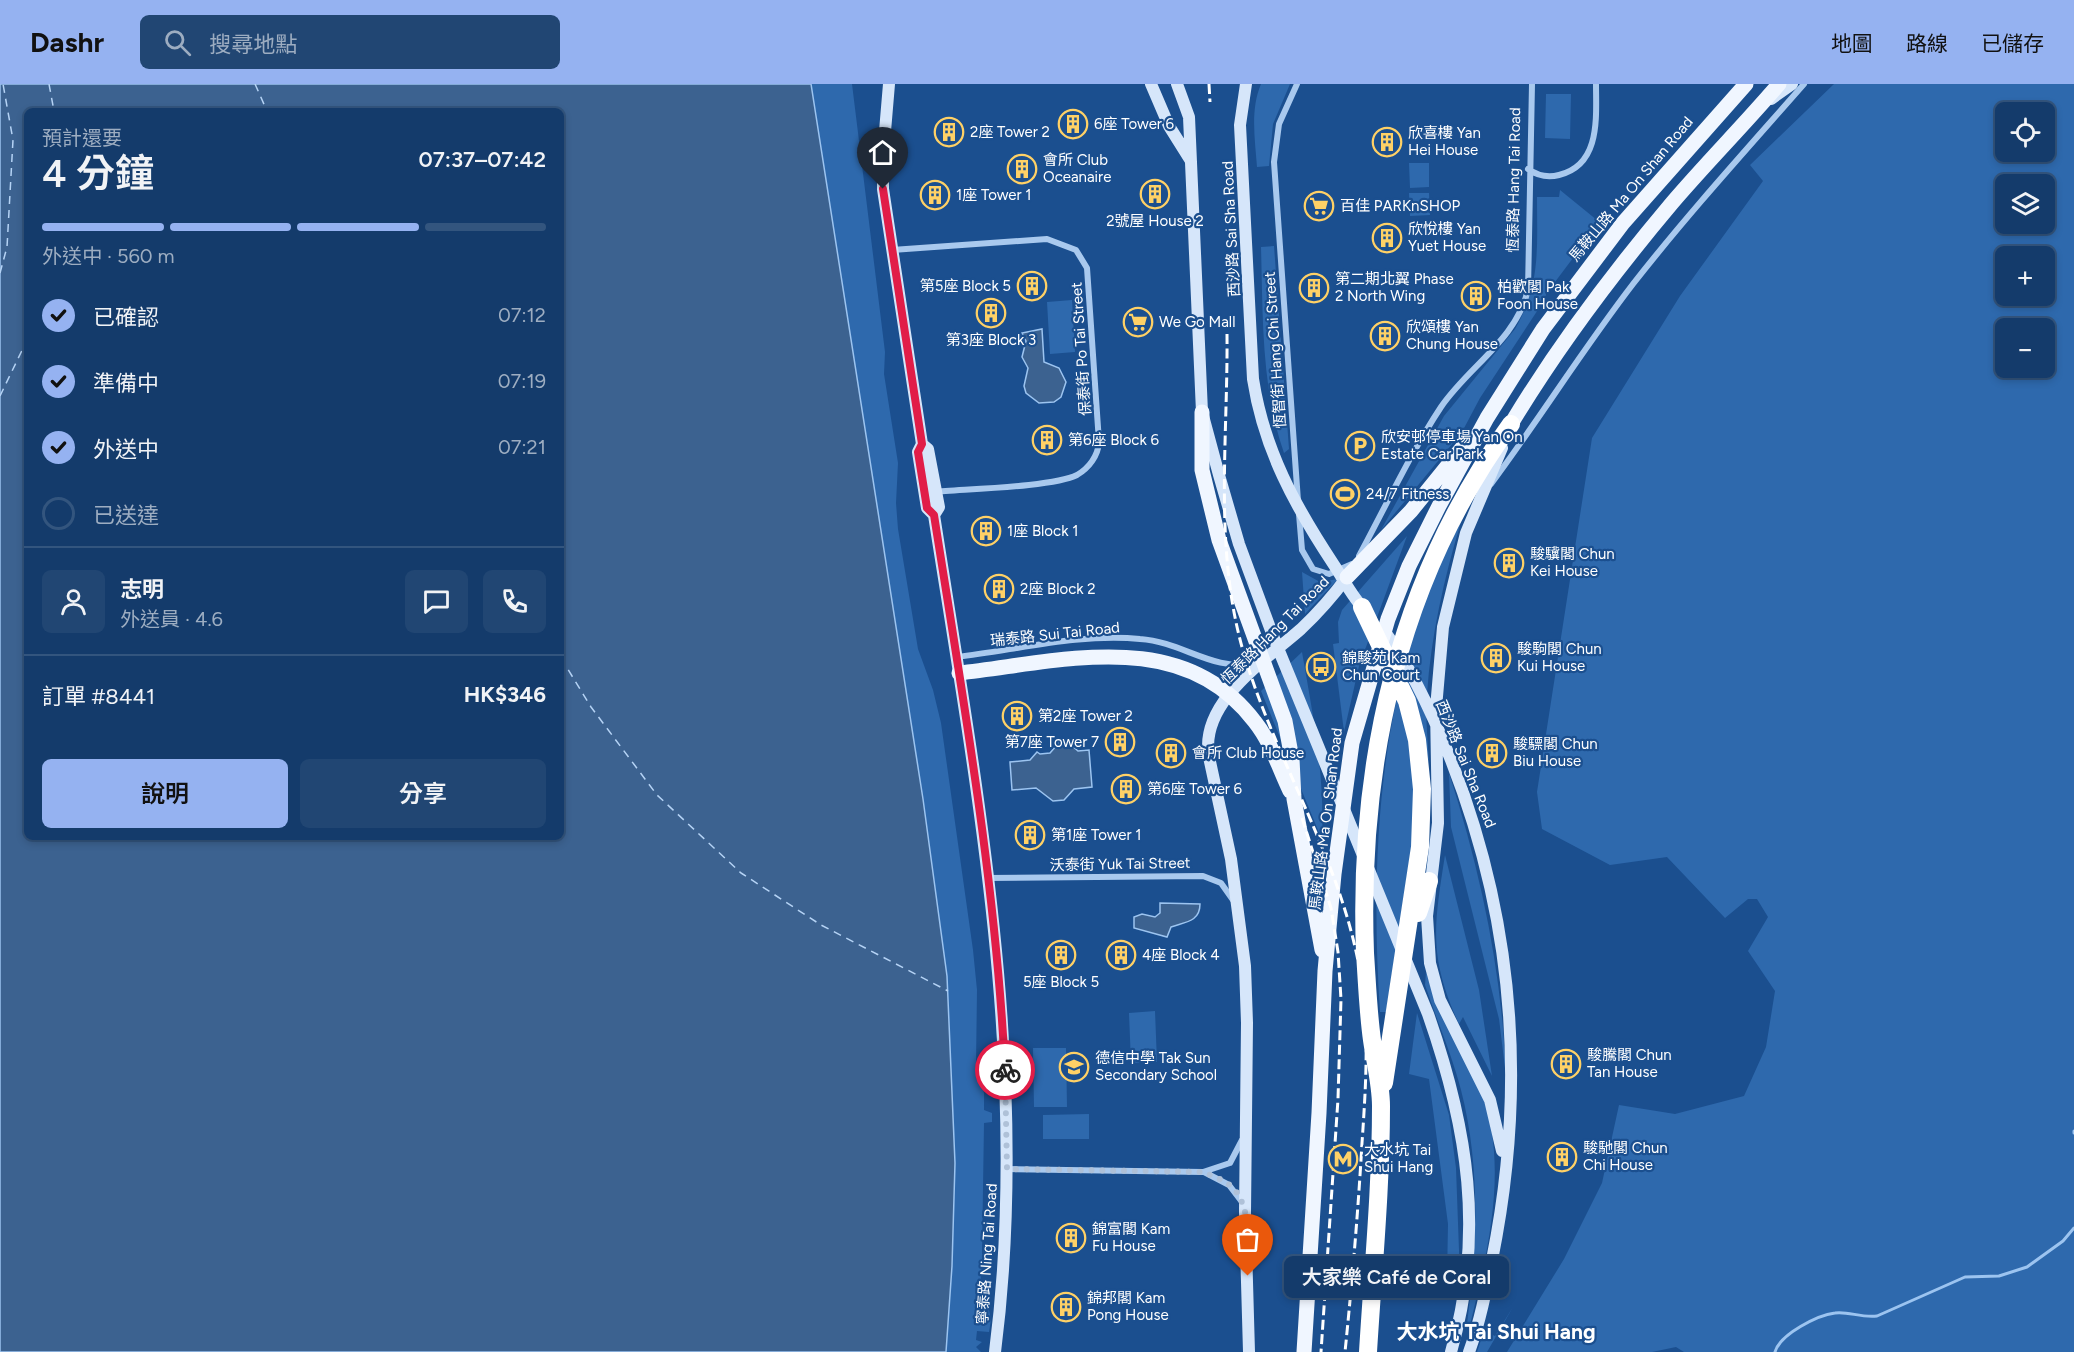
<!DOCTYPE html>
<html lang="zh-TW">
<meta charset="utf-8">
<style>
:root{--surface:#143b6b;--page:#214673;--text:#f1f3f6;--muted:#9dadc1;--line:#33557e;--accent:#95b2f1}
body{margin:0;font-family:Figtree,"Noto Sans TC",sans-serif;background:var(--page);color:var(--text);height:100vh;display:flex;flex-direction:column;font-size:22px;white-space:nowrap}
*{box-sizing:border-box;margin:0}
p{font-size:20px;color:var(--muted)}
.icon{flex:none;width:33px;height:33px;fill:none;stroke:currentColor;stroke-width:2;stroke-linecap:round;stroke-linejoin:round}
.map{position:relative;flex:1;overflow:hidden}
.side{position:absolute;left:24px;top:24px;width:540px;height:732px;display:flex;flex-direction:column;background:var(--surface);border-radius:9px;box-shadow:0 3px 9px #0003,0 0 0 2px var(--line)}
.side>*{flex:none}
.tools{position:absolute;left:1995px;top:18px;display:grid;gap:12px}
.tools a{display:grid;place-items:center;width:60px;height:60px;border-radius:9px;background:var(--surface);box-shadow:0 3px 9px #0003,0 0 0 2px var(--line);font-size:30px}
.pin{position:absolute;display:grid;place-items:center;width:51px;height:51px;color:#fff;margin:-62px -26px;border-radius:50% 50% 50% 0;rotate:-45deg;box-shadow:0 0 6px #0007}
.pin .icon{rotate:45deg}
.courier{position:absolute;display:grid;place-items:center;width:60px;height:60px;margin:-30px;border:4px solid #e11d48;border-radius:50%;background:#fff;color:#222;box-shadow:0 2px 8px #0007}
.bubble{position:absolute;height:42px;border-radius:9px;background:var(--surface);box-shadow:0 3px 9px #0003,0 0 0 2px var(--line);font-size:20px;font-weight:600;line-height:42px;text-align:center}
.head em{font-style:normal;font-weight:600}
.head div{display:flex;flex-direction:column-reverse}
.head{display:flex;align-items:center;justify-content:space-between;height:102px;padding:0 18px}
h1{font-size:39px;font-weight:600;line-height:45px}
.bar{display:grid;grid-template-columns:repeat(4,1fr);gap:9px 6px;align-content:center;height:72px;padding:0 18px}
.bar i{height:8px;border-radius:4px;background:var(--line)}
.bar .current{background:var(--accent)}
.bar p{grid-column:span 4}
.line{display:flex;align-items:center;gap:15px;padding:0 18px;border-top:2px solid var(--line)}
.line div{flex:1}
.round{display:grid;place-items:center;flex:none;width:63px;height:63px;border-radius:9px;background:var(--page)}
ol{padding:0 18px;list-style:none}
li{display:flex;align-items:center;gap:18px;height:66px}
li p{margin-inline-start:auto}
li .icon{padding:6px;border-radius:50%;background:var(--accent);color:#111;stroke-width:4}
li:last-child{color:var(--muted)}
li i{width:33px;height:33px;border:3px solid var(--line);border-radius:50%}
.primary-button{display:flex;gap:12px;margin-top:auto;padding:12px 18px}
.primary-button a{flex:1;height:69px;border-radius:9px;background:var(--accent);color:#111;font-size:24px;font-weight:600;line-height:69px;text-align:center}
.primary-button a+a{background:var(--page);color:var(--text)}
header{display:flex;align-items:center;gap:36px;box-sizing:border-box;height:84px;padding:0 30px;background:var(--accent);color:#111}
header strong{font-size:28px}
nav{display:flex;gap:33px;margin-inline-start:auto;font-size:21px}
.search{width:420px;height:54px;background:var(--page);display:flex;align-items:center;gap:15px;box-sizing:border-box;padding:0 21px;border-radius:9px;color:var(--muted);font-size:22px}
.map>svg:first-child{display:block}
.green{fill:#2e69ad;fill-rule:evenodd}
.water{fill:#3c6290;stroke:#9cc4f0;stroke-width:1.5;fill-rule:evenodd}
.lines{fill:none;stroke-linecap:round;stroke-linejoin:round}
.stream{stroke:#9cc4f0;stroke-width:3}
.ferry{stroke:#b5d3f5;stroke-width:1.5;stroke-dasharray:8 6;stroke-linecap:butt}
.street{stroke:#a9c9ee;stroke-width:6}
.secondary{stroke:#d6e6fa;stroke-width:12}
.primary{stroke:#f0f6ff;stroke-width:15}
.highway{stroke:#fff;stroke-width:18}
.rail{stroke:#fff;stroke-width:3;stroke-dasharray:10 4.5;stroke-linecap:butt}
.done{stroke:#afc1d8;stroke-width:6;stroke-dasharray:0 10.8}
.route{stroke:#e11d48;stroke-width:8}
.labels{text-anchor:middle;stroke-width:4.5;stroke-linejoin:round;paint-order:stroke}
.poi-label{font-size:15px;fill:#fff;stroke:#1b4f8f;text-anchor:start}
.street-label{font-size:15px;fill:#fff;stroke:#1b4f8f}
.district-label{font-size:21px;font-weight:bold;fill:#fff;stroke:#1b4f8f}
</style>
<header>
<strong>Dashr</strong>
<div class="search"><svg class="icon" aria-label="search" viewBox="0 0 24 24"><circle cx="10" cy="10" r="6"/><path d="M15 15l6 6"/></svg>搜尋地點</div>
<nav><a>地圖</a><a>路線</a><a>已儲存</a></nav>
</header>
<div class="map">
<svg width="2074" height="1268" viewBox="0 0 2074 1268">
<rect width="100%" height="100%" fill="#1b4f8f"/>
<path class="green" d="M811,0H852L885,268L884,290L898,379L896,419L898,445L918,565L933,606L941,639L973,866L977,906L976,981L984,1009V1026L992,1029V1038L984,1039L982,1170L989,1172V1190H981L979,1216H987L991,1236L989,1248L977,1247L976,1256L982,1258L976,1263L981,1268H946L952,1182L955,1079L947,892L923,715Z
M1261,0H1290L1273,40L1269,82L1257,83C1255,55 1250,26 1261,0Z
M1834,0H2074V1268H1684L1676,1263L1652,1268H1507L1564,1175L1602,1099L1619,1021L1675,1030L1744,1012L1766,963L1775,907L1748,867L1768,833L1757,815H1748L1725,834L1667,773L1610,781L1542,745L1537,708L1592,354L1680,212L1763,97L1750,81ZM2006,28H2044V68H2006ZM2006,100H2044V140H2006ZM2006,172H2044V212H2006ZM2006,244H2044V284H2006Z
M1546,10H1571L1570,55L1545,54Z
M1409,79H1429V103L1410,104Z
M1560,106L1603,141L1576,170L1546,210L1545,215L1480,314L1462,348L1381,446L1444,332L1515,245C1541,200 1537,163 1537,113H1559Z
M1409,109H1429L1430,131L1410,132Z
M1274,162L1289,365L1284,369C1261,303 1263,232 1261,163Z
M1072,216L1075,268L1050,270L1047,218Z
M1461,438C1444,494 1431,552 1427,610C1425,633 1428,657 1429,680L1423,644L1409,651L1416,732L1386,928H1380C1369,762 1380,586 1461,438Z
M1407,452L1359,582L1344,648L1333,560L1339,559L1338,538L1342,526Z
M1302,488L1320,498L1338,495L1305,530Z
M1302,568C1313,631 1325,691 1322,756L1261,607Z
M1449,689C1481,789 1502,887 1506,992L1499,935L1451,743Z
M1445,771L1479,906L1492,992L1463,933L1459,940C1428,872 1434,842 1445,771Z
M1426,888C1439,933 1462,964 1480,1005C1510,1079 1488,1167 1470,1241L1467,1240C1477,1162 1481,1084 1461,1006C1452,971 1437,937 1425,901Z
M1155,927L1157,978L1131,979L1129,929Z
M1417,929L1449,1031L1456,1084L1460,1194H1447L1448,1140L1429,995L1409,990Z
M1033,964H1066L1067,1023H1034Z
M1089,1030V1055H1043V1031Z
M1513,1223L1487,1268H1477L1484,1247L1495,1252Z"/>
<path class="water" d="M0,0H811L923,715L947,892L955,1079L952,1182L946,1268H0ZM27,27H561V753H27Z
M1042,245L1044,278L1059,284L1066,298L1061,313L1054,318L1039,319L1026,309L1024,302L1028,284L1022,273L1026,257L1022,249Z
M1063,654L1078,667L1089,666L1092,703L1074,705L1064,716L1053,717L1036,704L1012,706L1010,678L1030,676L1037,668L1040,670L1050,669Z
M1160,819L1200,820C1200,838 1185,838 1171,843L1167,853L1134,844V833L1142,830L1155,833L1160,829Z"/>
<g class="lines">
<path class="stream" d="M2074,1047V1049
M1775,1268C1780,1250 1818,1231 1835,1229C1848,1227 1861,1234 1877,1232L1965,1193L1999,1192L2027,1183L2063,1157L2074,1144"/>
<path class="ferry" d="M49,0L54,27
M255,0L267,27
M0,189L7,163L13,56L3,0
M0,312L27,256
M561,574L591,623L657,711L741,789L821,841L948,907"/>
<path class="street" d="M1297,0L1279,40L1274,78L1298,417
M1528,85C1538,92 1548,94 1559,91C1601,81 1596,33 1596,0
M892,166L1047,155L1076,166L1087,184L1099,358C1098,372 1089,384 1077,391C1053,403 966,405 934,408
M1491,400C1540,334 1583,265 1633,200C1687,131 1746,66 1804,0
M1299,430L1302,466L1313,485L1329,490L1352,480
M1359,472C1386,422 1410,370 1441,323C1469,282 1516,256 1528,206L1532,0
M957,573C1016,566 1080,549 1140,555C1183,558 1211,587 1255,580
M987,794L1203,792L1221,799L1233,816
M1007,1085L1203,1088L1230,1079L1242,1056
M1204,1088L1229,1101L1242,1118"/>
<path class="secondary" d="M889,0L883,71V105L922,360L918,368L927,424L934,431C977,706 1031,989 995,1268
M1151,0L1169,42L1191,77
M1177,0L1189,33L1202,328L1219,391L1239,460L1273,552L1428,930C1468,1044 1485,1150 1451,1268
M1246,0L1240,41L1253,295C1264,366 1295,422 1334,481C1344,496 1353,515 1366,527
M1771,15L1792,0
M922,360L928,365L939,423L934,431
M1382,544C1411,582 1433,631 1451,676C1515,839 1527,1004 1492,1176C1486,1207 1480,1238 1469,1268
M1502,1067L1490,1016L1440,916L1430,879L1427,832L1438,739L1436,624L1443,543L1466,449L1502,364
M1249,1268L1245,1128L1247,939L1245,882L1231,775L1209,673C1199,618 1266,576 1301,545C1318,529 1333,512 1347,493"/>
<path class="primary" d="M1202,328V386L1219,456L1285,637L1292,675L1294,715L1322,866
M1511,340C1558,262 1613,189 1672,119C1707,78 1744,41 1779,0
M1347,493L1411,427L1462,364
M959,589C1061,578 1182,541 1255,638C1271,658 1279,684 1290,707
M1304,1268L1319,1029L1325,887L1334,790L1352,659L1388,535L1409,482L1439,422L1487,334L1543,245L1623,139L1746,0"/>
<path class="highway" d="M1362,523L1407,617L1417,656L1422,705L1420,763L1384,999
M1418,829L1429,797
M1368,1268C1373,1186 1381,1104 1381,1022C1381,1001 1375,977 1372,956C1368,927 1367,898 1365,869C1358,680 1398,495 1511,340"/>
<path class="rail" d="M1209,0L1210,18
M1227,250C1228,355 1214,461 1242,563C1273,673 1338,769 1359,882C1370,941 1366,1000 1362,1059C1358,1129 1352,1199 1345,1268
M1302,734L1331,824L1338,868L1341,915L1338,1015L1321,1268"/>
</g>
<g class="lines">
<path class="done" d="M1005,986L1007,1085L1203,1088C1213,1092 1225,1096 1233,1104C1253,1125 1247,1166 1248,1192"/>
<path class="route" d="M883,105L922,360L918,368L927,424L934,431C963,615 996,800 1005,986"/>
</g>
<defs>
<g id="building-ring" transform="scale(1.5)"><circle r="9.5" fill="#1b4f8f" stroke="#ffd166" stroke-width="1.5"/><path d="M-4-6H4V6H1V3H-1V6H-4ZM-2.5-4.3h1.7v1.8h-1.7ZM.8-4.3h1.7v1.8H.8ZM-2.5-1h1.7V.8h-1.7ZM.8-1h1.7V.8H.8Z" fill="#ffd166"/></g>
<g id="supermarket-ring" transform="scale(1.5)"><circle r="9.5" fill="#1b4f8f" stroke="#ffd166" stroke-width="1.5"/><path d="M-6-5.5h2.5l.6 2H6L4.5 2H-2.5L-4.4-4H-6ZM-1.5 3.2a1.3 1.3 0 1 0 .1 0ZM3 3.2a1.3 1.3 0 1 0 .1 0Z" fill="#ffd166"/></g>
<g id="parking-ring" transform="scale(1.5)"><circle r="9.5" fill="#1b4f8f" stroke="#ffd166" stroke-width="1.5"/><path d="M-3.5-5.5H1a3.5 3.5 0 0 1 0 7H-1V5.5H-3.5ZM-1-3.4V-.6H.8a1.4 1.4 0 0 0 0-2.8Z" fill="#ffd166"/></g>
<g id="stadium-ring" transform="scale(1.5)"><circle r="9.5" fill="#1b4f8f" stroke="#ffd166" stroke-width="1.5"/><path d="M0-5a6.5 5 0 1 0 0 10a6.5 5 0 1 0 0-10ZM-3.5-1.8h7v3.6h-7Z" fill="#ffd166"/></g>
<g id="bus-ring" transform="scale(1.5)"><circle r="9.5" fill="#1b4f8f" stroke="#ffd166" stroke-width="1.5"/><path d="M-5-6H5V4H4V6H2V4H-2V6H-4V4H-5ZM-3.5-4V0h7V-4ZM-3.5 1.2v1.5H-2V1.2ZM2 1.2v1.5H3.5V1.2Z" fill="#ffd166"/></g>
<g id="school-ring" transform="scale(1.5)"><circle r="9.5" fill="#1b4f8f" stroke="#ffd166" stroke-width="1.5"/><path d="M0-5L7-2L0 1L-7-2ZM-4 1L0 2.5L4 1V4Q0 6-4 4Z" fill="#ffd166"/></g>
<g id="metro-ring" transform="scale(1.5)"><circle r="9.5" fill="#1b4f8f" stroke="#ffd166" stroke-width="1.5"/><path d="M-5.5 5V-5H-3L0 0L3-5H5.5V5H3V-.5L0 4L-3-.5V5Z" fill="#ffd166"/></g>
</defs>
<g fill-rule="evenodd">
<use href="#building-ring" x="1073" y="40"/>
<use href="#building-ring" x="949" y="48"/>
<use href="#building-ring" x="1387" y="58"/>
<use href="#building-ring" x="1022" y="85"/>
<use href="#building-ring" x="1155" y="110"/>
<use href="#building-ring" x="935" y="111"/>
<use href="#supermarket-ring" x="1319" y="122"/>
<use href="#building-ring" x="1387" y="154"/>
<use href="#building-ring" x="1032" y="202"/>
<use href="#building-ring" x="1314" y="204"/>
<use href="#building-ring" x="1476" y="212"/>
<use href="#building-ring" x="991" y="229"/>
<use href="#supermarket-ring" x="1138" y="238"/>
<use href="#building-ring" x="1385" y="252"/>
<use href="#building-ring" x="1047" y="356"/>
<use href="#parking-ring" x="1360" y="362"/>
<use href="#stadium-ring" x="1345" y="410"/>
<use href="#building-ring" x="986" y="447"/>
<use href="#building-ring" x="1509" y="479"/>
<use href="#building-ring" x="999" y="505"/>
<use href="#building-ring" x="1496" y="574"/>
<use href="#bus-ring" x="1321" y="583"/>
<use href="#building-ring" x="1017" y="632"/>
<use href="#building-ring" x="1120" y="658"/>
<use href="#building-ring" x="1171" y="669"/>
<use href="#building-ring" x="1492" y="669"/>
<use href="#building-ring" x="1126" y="705"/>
<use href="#building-ring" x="1030" y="751"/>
<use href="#building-ring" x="1061" y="871"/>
<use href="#building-ring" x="1121" y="871"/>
<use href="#building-ring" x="1566" y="980"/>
<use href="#school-ring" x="1074" y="983"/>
<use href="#building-ring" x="1562" y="1073"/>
<use href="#metro-ring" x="1343" y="1075"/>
<use href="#building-ring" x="1071" y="1154"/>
<use href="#building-ring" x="1066" y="1223"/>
</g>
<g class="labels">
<g class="poi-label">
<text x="1094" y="45">6座 Tower 6</text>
<text x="970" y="53">2座 Tower 2</text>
<text x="1408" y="54">欣喜樓 Yan<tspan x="1408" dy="17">Hei House</tspan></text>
<text x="1043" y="81">會所 Club<tspan x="1043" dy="17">Oceanaire</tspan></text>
<text x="956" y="116">1座 Tower 1</text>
<text x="1340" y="127">百佳 PARKnSHOP</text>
<text x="1155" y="142" text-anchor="middle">2號屋 House 2</text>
<text x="1408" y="150">欣悅樓 Yan<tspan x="1408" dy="17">Yuet House</tspan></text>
<text x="1335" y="200">第二期北翼 Phase<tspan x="1335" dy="17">2 North Wing</tspan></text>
<text x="1011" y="207" text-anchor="end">第5座 Block 5</text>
<text x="1497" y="208">柏歡閣 Pak<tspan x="1497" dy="17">Foon House</tspan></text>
<text x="1159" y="243">We Go Mall</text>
<text x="1406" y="248">欣頌樓 Yan<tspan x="1406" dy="17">Chung House</tspan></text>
<text x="991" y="261" text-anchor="middle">第3座 Block 3</text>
<text x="1381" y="358">欣安邨停車場 Yan On<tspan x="1381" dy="17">Estate Car Park</tspan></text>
<text x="1068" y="361">第6座 Block 6</text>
<text x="1366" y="415">24/7 Fitness</text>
<text x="1007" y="452">1座 Block 1</text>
<text x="1530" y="475">駿驥閣 Chun<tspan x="1530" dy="17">Kei House</tspan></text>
<text x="1020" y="510">2座 Block 2</text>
<text x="1517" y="570">駿駒閣 Chun<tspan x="1517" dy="17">Kui House</tspan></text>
<text x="1342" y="579">錦駿苑 Kam<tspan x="1342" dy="17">Chun Court</tspan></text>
<text x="1038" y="637">第2座 Tower 2</text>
<text x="1099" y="663" text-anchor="end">第7座 Tower 7</text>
<text x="1513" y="665">駿驃閣 Chun<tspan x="1513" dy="17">Biu House</tspan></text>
<text x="1192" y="674">會所 Club House</text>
<text x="1147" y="710">第6座 Tower 6</text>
<text x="1051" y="756">第1座 Tower 1</text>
<text x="1142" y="876">4座 Block 4</text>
<text x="1061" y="903" text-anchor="middle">5座 Block 5</text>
<text x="1587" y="976">駿騰閣 Chun<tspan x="1587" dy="17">Tan House</tspan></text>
<text x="1095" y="979">德信中學 Tak Sun<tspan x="1095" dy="17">Secondary School</tspan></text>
<text x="1583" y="1069">駿馳閣 Chun<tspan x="1583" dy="17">Chi House</tspan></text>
<text x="1364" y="1071">大水坑 Tai<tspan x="1364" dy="17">Shui Hang</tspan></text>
<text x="1092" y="1150">錦富閣 Kam<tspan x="1092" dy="17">Fu House</tspan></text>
<text x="1087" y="1219">錦邦閣 Kam<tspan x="1087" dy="17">Pong House</tspan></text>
</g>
<g class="street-label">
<text transform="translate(1514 96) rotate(-89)" y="5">恆泰路 Hang Tai Road</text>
<text transform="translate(1631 105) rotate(-50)" y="5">馬鞍山路 Ma On Shan Road</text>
<text transform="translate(1231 145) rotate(-93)" y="5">西沙路 Sai Sha Road</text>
<text transform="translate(1081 265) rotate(-94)" y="5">保泰街 Po Tai Street</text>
<text transform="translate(1275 266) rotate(-94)" y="5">恆智街 Hang Chi Street</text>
<text transform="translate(1275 546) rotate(-45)" y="5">恆泰路 Hang Tai Road</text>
<text transform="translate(1055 550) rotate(-6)" y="5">瑞泰路 Sui Tai Road</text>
<text transform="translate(1466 680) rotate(68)" y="5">西沙路 Sai Sha Road</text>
<text transform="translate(1326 735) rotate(-83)" y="5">馬鞍山路 Ma On Shan Road</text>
<text transform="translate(1120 780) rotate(-1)" y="5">沃泰街 Yuk Tai Street</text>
<text transform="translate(987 1170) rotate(-86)" y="5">寧泰路 Ning Tai Road</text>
</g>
<g class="district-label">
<text x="1496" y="1255">大水坑 Tai Shui Hang</text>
</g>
</g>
</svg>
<div class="tools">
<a><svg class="icon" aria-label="locate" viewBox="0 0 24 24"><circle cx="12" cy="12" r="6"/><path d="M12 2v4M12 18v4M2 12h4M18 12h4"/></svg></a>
<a><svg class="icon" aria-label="layers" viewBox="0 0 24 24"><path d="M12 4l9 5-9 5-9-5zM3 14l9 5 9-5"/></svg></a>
<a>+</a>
<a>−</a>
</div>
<div class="pin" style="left:1248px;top:1192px;background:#ea580c"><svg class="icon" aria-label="bag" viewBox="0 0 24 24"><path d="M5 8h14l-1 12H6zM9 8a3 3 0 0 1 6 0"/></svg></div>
<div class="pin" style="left:883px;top:105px;background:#1f2937"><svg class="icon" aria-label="home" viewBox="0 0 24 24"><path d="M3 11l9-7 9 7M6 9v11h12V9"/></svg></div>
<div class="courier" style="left:1005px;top:986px"><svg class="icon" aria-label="bike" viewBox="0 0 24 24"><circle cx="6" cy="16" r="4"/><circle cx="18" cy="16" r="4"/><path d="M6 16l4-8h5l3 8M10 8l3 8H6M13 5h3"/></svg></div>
<div class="bubble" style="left:1284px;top:1172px;width:225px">大家樂 Café de Coral</div>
<section class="side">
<div class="head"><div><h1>4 分鐘</h1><p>預計還要</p></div><em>07:37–07:42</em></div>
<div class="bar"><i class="current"></i><i class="current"></i><i class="current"></i><i></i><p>外送中 · 560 m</p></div>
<ol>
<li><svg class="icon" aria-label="check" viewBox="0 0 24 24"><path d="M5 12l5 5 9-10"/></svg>已確認<p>07:12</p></li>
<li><svg class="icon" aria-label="check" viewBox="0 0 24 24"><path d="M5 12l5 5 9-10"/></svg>準備中<p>07:19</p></li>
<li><svg class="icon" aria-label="check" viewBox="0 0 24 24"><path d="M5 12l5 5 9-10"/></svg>外送中<p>07:21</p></li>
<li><i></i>已送達</li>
</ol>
<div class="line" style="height:108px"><a class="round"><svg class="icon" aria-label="person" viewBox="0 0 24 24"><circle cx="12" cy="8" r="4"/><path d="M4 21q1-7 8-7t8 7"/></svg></a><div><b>志明</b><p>外送員 · 4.6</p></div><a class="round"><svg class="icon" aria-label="chat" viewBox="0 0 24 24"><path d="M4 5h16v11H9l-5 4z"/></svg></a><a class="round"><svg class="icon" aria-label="phone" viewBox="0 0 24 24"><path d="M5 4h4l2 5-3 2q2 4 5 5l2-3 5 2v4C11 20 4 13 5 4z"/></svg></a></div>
<div class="line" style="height:78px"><div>訂單 #8441</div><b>HK$346</b></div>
<div class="primary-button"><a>說明</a><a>分享</a></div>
</section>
</div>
